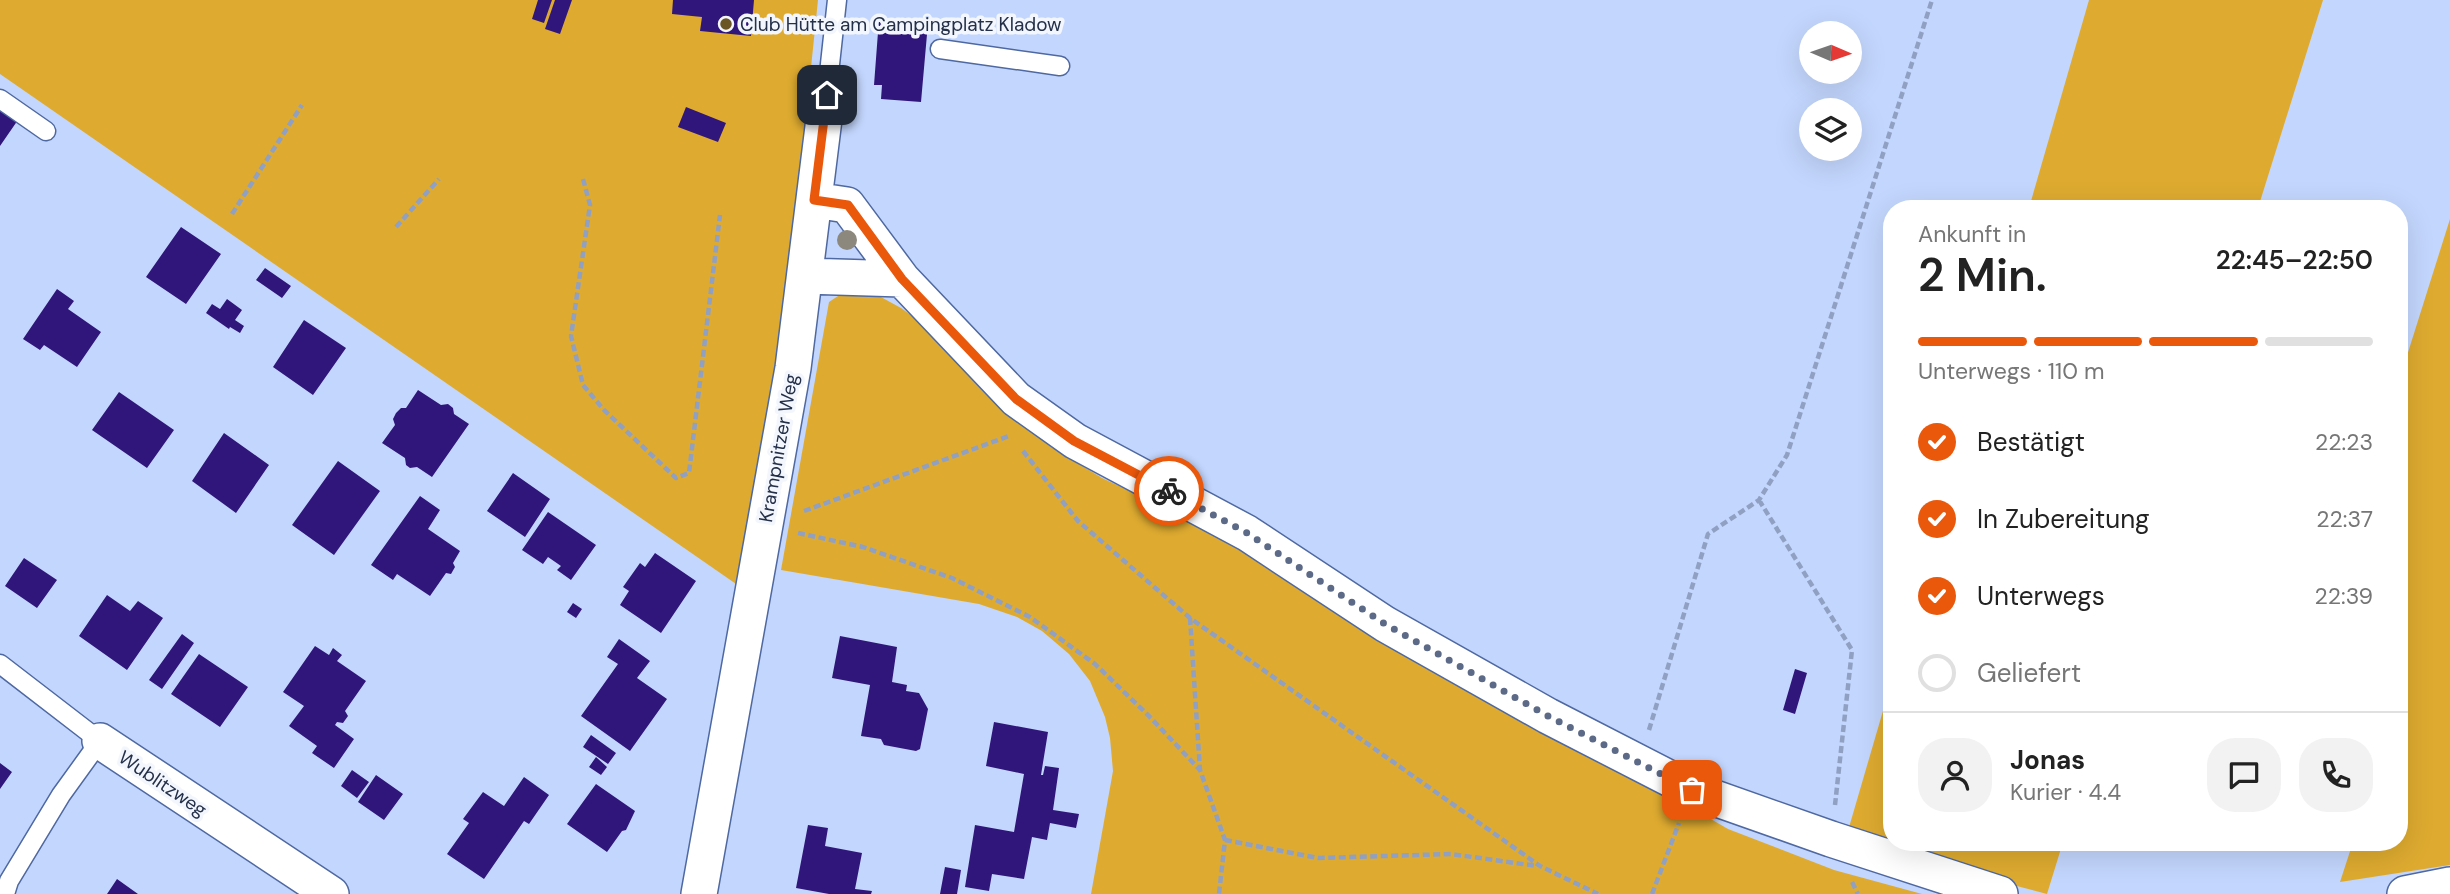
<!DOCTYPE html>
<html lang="de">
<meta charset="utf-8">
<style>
:root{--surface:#fff;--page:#f2f2f2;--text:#222;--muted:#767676;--line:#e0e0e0;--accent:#ea580c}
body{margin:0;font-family:"DM Sans",sans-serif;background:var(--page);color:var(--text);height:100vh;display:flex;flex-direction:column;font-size:26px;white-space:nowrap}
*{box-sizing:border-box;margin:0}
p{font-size:23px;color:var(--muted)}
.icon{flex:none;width:38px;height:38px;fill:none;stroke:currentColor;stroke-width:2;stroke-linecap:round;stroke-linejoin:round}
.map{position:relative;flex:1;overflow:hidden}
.panel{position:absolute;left:1883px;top:200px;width:525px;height:651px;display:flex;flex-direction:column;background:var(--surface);border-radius:28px;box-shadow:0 7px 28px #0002}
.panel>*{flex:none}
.needle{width:46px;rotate:92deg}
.tools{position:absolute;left:1799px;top:21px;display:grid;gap:14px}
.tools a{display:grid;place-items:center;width:63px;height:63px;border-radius:50%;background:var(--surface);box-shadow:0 7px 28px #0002;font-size:35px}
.pin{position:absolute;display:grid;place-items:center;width:60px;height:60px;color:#fff;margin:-30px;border-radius:14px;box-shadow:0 4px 10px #0006}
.courier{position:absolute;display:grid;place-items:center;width:70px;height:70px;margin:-35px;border:5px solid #ea580c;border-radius:50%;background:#fff;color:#222;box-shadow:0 2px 9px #0007}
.head em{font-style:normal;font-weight:600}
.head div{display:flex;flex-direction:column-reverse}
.head{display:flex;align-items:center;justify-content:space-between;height:119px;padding:0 35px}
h1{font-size:46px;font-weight:600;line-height:52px}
.bar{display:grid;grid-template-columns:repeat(4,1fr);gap:10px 7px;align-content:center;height:84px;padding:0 35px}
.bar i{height:9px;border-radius:5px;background:var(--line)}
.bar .on{background:var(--accent)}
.bar p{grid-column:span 4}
.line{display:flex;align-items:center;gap:18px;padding:0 35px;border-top:2px solid var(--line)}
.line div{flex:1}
.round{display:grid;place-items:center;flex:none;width:74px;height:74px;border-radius:28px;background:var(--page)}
ol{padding:0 35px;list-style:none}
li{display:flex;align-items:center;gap:21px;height:77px}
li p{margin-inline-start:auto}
li .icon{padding:7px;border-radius:50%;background:var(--accent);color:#fff;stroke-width:4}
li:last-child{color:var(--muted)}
li i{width:38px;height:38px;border:4px solid var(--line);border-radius:50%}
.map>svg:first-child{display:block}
.green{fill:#deab30}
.building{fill:#30167b}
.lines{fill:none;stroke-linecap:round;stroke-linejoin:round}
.lane-casing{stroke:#4e68a1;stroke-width:21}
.street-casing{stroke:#4e68a1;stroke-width:38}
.path{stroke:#90a0c3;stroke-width:4.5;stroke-dasharray:7 3.5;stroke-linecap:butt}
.lane{stroke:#fff;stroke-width:18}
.street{stroke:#fff;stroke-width:35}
.tree{fill:#8c887d}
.done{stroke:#5c6a88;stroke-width:7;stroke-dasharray:0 12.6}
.route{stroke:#ea580c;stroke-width:9}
.poi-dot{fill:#6b5525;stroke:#f3f7fd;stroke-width:2.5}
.labels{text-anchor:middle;stroke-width:7;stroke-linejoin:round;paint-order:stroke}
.poi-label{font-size:19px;fill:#243049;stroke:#f3f7fd;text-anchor:start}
.street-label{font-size:19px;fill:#243049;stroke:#f3f7fd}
</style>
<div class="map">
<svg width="2450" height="894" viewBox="0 0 2450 894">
<rect width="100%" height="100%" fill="#c3d6fd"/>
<path class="green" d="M0,0H818L785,318L739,586L0,74Z
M2089,0H2323L2258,208H2029Z
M2450,219V865L2340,882L2353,842H2399V381Z
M844,292L879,296L901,308L934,332L1007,412L1051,447L1102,478L1206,527L1728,829L1834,870L1922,894H1091L1113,771L1110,738L1105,717L1090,681L1069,654L1042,631L1017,617L979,604L781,570L829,302Z
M1892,680V842H2063L2047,894L1845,841Z"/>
<path class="building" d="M538,0H552L544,23L532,19Z
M555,0H572L560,34L545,29Z
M673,0H754L751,36L700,31L702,17L672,14Z
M879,19L928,23L921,102L881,99L882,85H874Z
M0,102L20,117L0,146Z
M686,107L726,123L718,142L678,127Z
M181,227L221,254L186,304L146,277Z
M265,268L291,286L282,298L256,280Z
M57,289L74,301L68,309L101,332L77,367L44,345L40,350L23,339Z
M227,299L242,310L235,320L244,326L240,333L230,327L229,329L206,313L212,304L220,309Z
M304,320L346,348L313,395L273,367Z
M418,390L441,405L448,404L453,408L454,414L469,424L432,477L417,467L410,468L406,465L405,458L382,443L395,425L393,419L396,413L401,408H406Z
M119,392L174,430L147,468L92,430Z
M224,433L269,465L236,513L192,481Z
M338,461L380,491L334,555L292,525Z
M513,473L550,499L525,537L487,511Z
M420,496L440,510L428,529L460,551L453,563L455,567L451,574L446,573L430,596L397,574L393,580L371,565Z
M548,512L596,545L571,580L557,570L561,566L548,557L543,564L522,550Z
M655,553L696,581L661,633L620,605L629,591L623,587L640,563L645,567Z
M24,558L57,580L37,608L5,586Z
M107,595L130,611L138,601L163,618L127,670L79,636Z
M573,603L582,609L576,618L567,612Z
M182,634L194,643L162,689L149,680Z
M840,636L897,647L892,682L907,685L906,691L919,693L928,709L920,749L916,751L884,745L881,739L861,736L870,685L832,678Z
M619,639L650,661L637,678L667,699L630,751L581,716L618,664L607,657Z
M315,646L329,655L333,648L342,655L337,661L366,681L345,711L348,716L343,723L337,722L335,725L354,739L334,768L312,753L317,746L289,726L304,706L283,692Z
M199,654L248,687L220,727L171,694Z
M1795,669L1807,673L1795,714L1783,710Z
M994,722L1048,732L1041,775H1043L1045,766L1059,768L1053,810L1079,814L1076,828L1050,823L1047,840L1032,837L1024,879L992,874L989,891L965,887L975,825L1014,832L1024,774L986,766Z
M591,735L616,753L608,764L583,747Z
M596,757L607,767L601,775L589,767Z
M0,763L12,772L0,789Z
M352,770L369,782L357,798L341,786Z
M376,775L403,794L384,820L358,802Z
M524,777L549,795L529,824L524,821L484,879L447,854L469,823L463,819L483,792L504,806Z
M596,784L635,811L626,830L622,831L607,852L567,824Z
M808,825L828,828L825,846L862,853L855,889L872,891L871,894H829L796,888Z
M945,867L961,870L957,894H940Z
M117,879L138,894H107Z"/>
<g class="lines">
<g class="lane-casing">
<path id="lane" d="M940,49L1060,66
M0,99L46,131
M824,119L837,0
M0,664L100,741L61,795L9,881L5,894"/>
</g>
<g class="street-casing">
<path id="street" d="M814,200L847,205L902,279L1016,399L1075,441L1247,533L1385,624L1548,716L1692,790L1831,839L2000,894
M805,276L902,279
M100,741L331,894
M699,894L793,368L824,119
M2405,894L2450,885"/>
</g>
<path class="path" d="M583,179L590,205L571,336L583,385L604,410L676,478L689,473L720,215
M232,214L302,105
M396,227L439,179
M1023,451L1078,521L1190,618L1540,866L1598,894
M1759,500L1852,650L1835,805
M804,511L1009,436
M798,533L863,547L952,578L1030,617L1095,664L1148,715L1200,770L1225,840L1219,894
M1190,618L1200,770
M1649,730L1708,534L1759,500L1787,455L1932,0
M1225,840L1318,858L1451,854L1537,866
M1852,882L1858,894
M1652,894L1679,823"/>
<use href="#lane" class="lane"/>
<use href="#street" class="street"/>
</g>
<circle class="tree" cx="847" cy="240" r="10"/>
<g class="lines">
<path class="done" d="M1169,491L1247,533L1385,624L1548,716L1692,790"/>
<path class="route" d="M827,95L814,200L848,205L902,279L1016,399L1074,441L1169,491"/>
</g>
<circle class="poi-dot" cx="726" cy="24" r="7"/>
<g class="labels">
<g class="poi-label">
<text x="740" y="31">Club Hütte am Campingplatz Kladow</text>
</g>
<g class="street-label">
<text transform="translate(778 448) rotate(-80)" y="7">Krampnitzer Weg</text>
<text transform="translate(163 783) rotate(34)" y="7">Wublitzweg</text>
</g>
</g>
</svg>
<div class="tools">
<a><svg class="needle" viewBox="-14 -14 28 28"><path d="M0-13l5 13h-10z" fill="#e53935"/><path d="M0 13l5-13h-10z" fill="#767676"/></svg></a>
<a><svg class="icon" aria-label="layers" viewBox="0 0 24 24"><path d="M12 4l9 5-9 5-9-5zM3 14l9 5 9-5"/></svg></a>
</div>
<div class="pin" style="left:1692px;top:790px;background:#ea580c"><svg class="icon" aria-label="bag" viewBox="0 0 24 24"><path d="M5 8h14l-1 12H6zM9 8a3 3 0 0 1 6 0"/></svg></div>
<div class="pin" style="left:827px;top:95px;background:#1f2937"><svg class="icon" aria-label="home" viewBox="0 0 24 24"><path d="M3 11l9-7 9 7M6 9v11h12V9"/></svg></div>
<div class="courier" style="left:1169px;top:491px"><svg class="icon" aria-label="bike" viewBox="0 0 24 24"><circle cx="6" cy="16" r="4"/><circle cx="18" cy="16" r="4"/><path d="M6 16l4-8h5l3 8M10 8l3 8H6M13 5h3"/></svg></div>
<section class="panel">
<div class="head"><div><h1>2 Min.</h1><p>Ankunft in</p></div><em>22:45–22:50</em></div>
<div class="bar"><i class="on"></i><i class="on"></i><i class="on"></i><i></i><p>Unterwegs · 110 m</p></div>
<ol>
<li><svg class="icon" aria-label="check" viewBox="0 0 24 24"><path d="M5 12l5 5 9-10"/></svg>Bestätigt<p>22:23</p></li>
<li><svg class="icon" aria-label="check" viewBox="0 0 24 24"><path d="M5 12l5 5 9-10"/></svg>In Zubereitung<p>22:37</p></li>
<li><svg class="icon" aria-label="check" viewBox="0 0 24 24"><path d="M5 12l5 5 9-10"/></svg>Unterwegs<p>22:39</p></li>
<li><i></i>Geliefert</li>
</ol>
<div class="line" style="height:126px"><a class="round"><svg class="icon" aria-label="person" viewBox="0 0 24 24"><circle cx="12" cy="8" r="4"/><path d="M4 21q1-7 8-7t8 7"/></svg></a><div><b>Jonas</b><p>Kurier · 4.4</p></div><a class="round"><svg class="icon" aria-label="chat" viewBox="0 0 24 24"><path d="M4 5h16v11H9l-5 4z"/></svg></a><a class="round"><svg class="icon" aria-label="phone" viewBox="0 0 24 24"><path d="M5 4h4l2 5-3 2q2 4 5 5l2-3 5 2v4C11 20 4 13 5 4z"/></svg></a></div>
</section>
</div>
